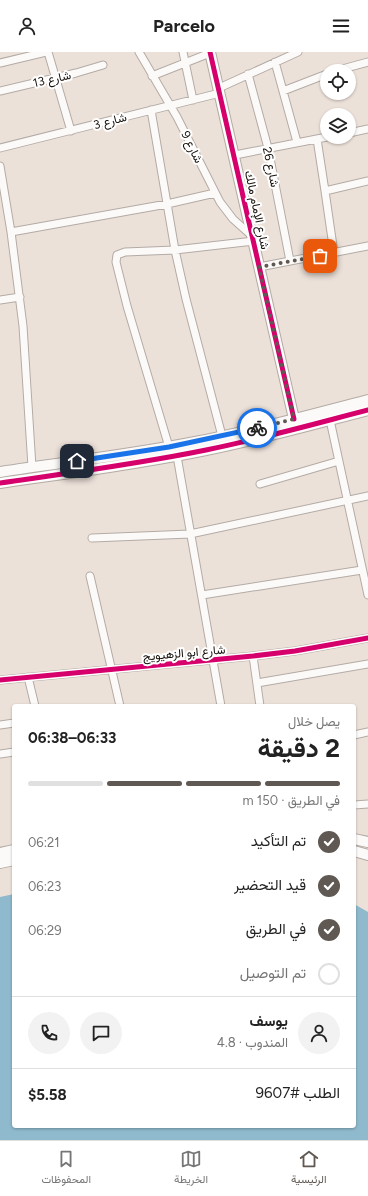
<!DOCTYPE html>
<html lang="ar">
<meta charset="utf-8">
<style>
:root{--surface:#fff;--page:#f2f2f2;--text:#222;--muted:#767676;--line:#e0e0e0;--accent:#605852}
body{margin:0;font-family:Figtree,Vazirmatn,sans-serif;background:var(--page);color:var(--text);direction:rtl;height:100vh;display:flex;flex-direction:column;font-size:15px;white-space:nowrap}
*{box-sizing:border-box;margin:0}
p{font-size:13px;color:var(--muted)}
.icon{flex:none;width:22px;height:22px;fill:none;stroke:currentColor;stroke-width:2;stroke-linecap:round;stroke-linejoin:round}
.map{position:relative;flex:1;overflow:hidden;direction:ltr}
.sheet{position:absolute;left:12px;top:652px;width:344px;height:424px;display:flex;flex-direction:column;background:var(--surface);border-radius:4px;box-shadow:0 1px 3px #0004;direction:rtl}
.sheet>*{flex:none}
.controls{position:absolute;left:320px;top:12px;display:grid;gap:8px}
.controls a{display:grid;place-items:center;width:36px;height:36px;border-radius:50%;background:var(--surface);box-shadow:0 1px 3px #0004;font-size:20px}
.pin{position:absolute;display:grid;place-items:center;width:34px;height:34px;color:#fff;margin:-17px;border-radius:8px;box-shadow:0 2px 6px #0006}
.courier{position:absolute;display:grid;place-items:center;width:40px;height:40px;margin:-20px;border:3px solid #1a73e8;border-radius:50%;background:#fff;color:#222;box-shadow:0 1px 5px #0007}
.summary em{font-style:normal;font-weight:700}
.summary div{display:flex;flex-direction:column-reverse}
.summary{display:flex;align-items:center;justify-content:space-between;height:68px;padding:0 16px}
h1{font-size:26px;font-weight:700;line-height:30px}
.bar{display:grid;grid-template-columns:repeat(4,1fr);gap:6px 4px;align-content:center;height:48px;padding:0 16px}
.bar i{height:5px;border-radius:3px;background:var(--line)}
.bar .selected{background:var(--accent)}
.bar p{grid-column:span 4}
.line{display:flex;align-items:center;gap:10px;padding:0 16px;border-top:1px solid var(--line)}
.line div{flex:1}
.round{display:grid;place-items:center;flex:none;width:42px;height:42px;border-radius:21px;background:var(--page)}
ol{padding:0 16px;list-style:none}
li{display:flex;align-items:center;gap:12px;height:44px}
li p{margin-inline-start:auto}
li .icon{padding:4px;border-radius:50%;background:var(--accent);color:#fff;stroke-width:4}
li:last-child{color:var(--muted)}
li i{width:22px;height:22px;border:2px solid var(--line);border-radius:50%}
header{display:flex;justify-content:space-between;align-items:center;height:52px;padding:0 16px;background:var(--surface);font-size:18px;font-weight:700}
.tab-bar{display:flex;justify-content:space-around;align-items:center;height:56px;border-top:1px solid var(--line);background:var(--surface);font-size:11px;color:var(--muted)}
.tab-bar a{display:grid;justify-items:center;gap:2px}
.tab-bar .selected{color:var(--accent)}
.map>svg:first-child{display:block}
.water{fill:#8fb9cc}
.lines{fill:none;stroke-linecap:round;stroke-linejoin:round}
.street-casing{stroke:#b3aba5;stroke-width:9}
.secondary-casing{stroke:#b3aba5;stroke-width:12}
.street{stroke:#fcfaf9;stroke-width:7}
.secondary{stroke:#fcfaf9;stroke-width:10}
.cycleway-casing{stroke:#fff;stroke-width:8}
.cycleway{stroke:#d6006c;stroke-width:5}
.done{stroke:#605852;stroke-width:4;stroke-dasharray:0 7.2}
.route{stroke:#1a73e8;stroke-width:5}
.labels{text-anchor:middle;stroke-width:4;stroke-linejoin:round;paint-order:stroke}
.street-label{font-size:12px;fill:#140e09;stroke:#fff}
</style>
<header><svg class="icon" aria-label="menu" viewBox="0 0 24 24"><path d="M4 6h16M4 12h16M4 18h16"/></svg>Parcelo<svg class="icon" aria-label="person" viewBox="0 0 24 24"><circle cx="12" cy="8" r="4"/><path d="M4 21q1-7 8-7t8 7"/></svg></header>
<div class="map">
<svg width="368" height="1088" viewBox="0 0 368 1088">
<rect width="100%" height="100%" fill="#ece1d9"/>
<path class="water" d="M14,842V1074H354V852L368,860V1088H0V845Z"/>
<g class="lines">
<g class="street-casing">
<path id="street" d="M48,0L71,79
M139,0L177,65L220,150L233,167L252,184
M183,0L193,48
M275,10L297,90
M0,11L46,0
M335,19L368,10
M248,22L268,96L290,209
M152,24L210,1
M219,36L298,0
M0,39L76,21L103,13
M283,39L327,22
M151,58L175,198L186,247L222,384
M349,81L368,77
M317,87L325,139L368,129
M0,96L220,41
M235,103L327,85
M0,114L11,180L23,274L32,415
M325,139L334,201
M11,180L167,152L215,141
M259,215L368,194
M0,248L20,245
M330,368L368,543
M169,395L127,254L116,210L117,203L125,200L175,198L254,189
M177,404L221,654
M260,432L339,409
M92,486L190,482L368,444
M90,524L120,654
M202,543L362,518
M253,604L260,654
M28,625L35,654
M0,628L253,604L295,599L368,586
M257,631L368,612
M0,673L14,671
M354,683L368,680
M0,702L14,700
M354,753L368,752"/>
</g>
<g class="secondary-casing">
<path id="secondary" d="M210,0L294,367
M0,420C65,410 130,403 195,390C253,379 310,363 368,348
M0,431C69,421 138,412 206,398C261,387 314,372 368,358
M354,787L368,790
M354,799L368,803
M0,801L14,798
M0,811L14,808"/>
</g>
<use href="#street" class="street"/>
<use href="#secondary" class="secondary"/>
<g class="cycleway-casing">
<path id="cycleway" d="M210,0L294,367
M0,431C69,421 138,412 206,398C261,387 314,372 368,358
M0,628L253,604L295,599L368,586"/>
</g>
<use href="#cycleway" class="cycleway"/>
</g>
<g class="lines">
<path class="done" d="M257,376L294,367L259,215L320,204"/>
<path class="route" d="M77,409L169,395L257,376"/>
</g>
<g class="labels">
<g class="street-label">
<text transform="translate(52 27) rotate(-13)" y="4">شارع 13</text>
<text transform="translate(110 69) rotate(-15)" y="4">شارع 3</text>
<text transform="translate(192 95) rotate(64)" y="4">شارع 9</text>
<text transform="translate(271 115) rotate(78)" y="4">شارع 26</text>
<text transform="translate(257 158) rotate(78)" y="4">شارع الإمام مالك</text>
<text transform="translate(184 601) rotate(-5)" y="4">شارع ابو الزهيويج</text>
</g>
</g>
</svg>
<div class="controls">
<a><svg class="icon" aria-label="locate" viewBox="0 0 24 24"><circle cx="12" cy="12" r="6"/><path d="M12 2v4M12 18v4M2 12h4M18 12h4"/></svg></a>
<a><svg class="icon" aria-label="layers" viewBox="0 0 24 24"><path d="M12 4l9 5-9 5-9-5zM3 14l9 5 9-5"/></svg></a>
</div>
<div class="pin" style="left:320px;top:204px;background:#ea580c"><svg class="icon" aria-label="bag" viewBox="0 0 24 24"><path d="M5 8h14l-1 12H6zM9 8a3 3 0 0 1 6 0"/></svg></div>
<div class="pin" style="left:77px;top:409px;background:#1f2937"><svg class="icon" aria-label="home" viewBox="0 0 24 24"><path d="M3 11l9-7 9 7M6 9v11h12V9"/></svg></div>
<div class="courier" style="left:257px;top:376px"><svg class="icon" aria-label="bike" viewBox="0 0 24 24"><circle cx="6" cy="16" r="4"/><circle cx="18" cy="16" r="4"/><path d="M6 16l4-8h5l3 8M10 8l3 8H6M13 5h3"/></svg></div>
<section class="sheet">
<div class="summary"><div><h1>2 دقيقة</h1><p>يصل خلال</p></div><em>06:33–06:38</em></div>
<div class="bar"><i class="selected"></i><i class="selected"></i><i class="selected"></i><i></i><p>في الطريق · 150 m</p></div>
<ol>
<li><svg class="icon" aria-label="check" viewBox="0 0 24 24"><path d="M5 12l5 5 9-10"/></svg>تم التأكيد<p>06:21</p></li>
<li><svg class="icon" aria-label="check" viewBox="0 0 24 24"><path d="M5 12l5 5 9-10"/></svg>قيد التحضير<p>06:23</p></li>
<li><svg class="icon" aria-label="check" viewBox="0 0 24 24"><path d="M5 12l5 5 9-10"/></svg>في الطريق<p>06:29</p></li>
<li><i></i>تم التوصيل</li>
</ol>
<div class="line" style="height:72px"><a class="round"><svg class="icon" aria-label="person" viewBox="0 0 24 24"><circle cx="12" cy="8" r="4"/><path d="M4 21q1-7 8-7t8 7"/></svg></a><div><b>يوسف</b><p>المندوب · 4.8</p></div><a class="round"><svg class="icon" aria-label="chat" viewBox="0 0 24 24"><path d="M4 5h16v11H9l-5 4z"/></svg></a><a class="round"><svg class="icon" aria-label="phone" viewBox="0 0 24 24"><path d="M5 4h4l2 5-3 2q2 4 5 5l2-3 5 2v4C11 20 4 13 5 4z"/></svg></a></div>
<div class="line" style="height:52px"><div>الطلب #9607</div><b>$5.58</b></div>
</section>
</div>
<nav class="tab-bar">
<a class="selected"><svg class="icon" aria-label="home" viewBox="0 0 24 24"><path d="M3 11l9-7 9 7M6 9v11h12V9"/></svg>الرئيسية</a>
<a><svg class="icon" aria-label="map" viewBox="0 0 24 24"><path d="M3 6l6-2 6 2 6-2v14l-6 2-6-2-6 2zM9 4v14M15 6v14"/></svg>الخريطة</a>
<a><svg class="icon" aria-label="saved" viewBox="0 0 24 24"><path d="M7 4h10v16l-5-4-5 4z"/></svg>المحفوظات</a>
</nav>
